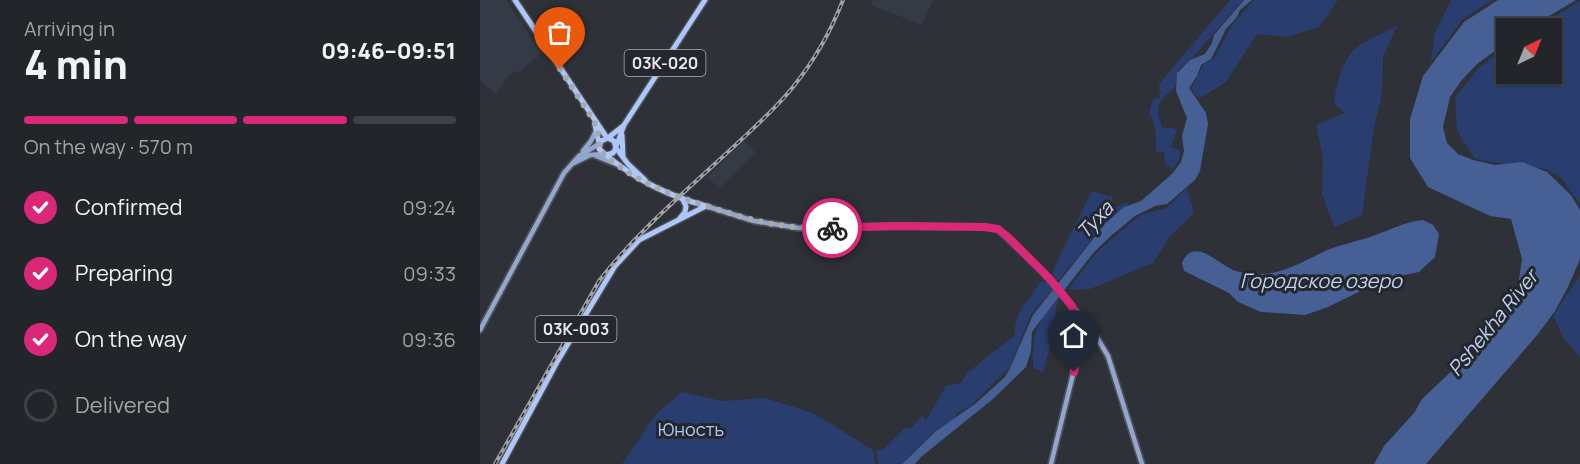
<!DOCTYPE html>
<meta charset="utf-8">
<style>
:root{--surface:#222529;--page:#2e3135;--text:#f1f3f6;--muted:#a2a5a8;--line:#3f4246;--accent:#db2777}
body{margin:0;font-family:Manrope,sans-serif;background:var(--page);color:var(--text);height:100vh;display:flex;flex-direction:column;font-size:22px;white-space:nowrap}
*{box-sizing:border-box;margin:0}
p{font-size:20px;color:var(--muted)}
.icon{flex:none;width:33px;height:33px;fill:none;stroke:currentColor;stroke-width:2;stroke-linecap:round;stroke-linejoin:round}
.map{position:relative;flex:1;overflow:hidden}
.sheet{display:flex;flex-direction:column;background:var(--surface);width:480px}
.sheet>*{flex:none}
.needle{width:39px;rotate:43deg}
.buttons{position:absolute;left:1016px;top:18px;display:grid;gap:12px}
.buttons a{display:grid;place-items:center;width:66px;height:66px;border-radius:0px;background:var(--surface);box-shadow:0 2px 4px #0004,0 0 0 2px var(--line);font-size:30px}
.pin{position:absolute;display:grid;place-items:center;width:51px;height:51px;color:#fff;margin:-62px -26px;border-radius:50% 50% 50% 0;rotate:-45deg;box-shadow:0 0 6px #0007}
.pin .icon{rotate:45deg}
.courier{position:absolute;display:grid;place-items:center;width:60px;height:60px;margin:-30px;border:4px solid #db2777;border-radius:50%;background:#fff;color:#222;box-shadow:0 2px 8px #0007}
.summary em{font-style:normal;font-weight:800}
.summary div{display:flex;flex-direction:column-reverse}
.summary{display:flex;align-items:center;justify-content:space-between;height:102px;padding:0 24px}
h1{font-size:39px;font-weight:800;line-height:45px}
.bar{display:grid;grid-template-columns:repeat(4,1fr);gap:9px 6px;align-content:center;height:72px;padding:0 24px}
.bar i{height:8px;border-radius:4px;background:var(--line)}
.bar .selected{background:var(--accent)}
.bar p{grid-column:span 4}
ol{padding:0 24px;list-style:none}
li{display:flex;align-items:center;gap:18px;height:66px}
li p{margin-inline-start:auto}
li .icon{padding:6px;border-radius:50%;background:var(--accent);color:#fff;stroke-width:4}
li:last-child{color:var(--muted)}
li i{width:33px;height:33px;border:3px solid var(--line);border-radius:50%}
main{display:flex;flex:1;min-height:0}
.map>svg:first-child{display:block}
.built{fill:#343a46}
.green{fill:#293e6e}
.water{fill:#465f94}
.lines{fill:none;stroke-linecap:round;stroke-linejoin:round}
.secondary-casing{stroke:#4c4f54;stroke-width:8}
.primary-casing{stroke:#4c4f54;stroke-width:8}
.secondary{stroke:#93a7ce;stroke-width:4.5}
.primary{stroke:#aec7fa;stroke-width:5}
.rail-casing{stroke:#9fa1a6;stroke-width:4}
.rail{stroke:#24272d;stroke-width:1.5;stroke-dasharray:4.5;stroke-linecap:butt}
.done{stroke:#a7a9ae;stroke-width:6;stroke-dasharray:0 10.8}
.route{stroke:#db2777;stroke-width:8}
.labels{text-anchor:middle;stroke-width:6;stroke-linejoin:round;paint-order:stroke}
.shield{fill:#24272d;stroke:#adb0b4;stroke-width:1.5}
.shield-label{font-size:16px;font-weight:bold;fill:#e8eaee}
.park-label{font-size:18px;fill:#b2cafa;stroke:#24272d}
.water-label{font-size:20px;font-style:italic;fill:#c1d2f2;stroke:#24272d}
</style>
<main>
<section class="sheet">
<div class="summary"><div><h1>4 min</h1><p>Arriving in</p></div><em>09:46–09:51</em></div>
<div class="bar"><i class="selected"></i><i class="selected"></i><i class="selected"></i><i></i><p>On the way · 570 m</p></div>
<ol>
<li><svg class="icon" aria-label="check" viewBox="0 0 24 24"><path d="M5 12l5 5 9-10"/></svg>Confirmed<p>09:24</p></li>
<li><svg class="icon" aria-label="check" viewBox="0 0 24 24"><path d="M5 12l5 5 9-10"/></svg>Preparing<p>09:33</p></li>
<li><svg class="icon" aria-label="check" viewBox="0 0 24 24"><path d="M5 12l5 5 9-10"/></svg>On the way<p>09:36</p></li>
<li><i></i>Delivered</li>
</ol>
</section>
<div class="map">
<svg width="1100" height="464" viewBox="0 0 1100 464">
<rect width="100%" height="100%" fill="#2e3137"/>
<path class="built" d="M0,0H26L62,53L39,72L37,71L29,76L16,94L0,80Z
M393,0H453L442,25L391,5Z
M264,141L275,152L239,188L227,177Z"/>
<path class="green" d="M750,0H763L714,56L698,70L695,87L680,101L678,113L682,127L697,129L691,147L700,151L699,160L692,170L684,161L685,152L676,153C677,138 676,126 669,112L673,99L680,98L679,84Z
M774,0H858L839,27L807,37L777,34L746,82L720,98L714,94L712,87L723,65L735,57L752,25Z
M971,0H1012L983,19L951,62L954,35Z
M1100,1V204L1082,179L1067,169L1036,166L995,159L977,131L975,97L999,68L1026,45V74H1071V28H1056Z
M917,26L903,57V77L901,99L894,128L882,215L854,227L842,194L843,158L836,125L865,113L854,104C856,86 861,61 876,48C887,39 904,33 917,26Z
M707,188L714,213L690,236L673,263L610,289L588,290L615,254L625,245L660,215L686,208Z
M612,191L632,197L633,209L647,202L648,205L624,225L578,281L573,275V270Z
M1100,275V357L1084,339L1073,316Z
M561,281L571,284L573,289L552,313L529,368L489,407L477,413L474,419L456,430L421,464H398L396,451L405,448L426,427L431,428L442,416L446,420L466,386L481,383L487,373L535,335C532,315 551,297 561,281Z
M581,296L576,306L575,328L563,372L553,368C552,331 556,323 581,296Z
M202,392L242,401L285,398L333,413L393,450L395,464H142L176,414Z"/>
<path class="water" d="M764,0H772L760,10L757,17L746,29L731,59L721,65L717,76L709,88L726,113L728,124L720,171L715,180L687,204L675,206L655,216L632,235L614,252L557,325L552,332L551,351L546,367L513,399L441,457L435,464H422L456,431L495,404L525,377L529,370L553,315L625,224L644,207L661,201L693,173L701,162L704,151L702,136L707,118L696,91L697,73L710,60L725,54L732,43L734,35Z
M1018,0H1096L1049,28H1026V43L997,64L981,81L970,97L963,127L967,143L978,154L993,160L1015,165L1042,162L1067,172L1091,195L1100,210V259L1088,287L1075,311L1058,334L946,464H894L904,446L934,413L942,399L997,347L1037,293L1042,259L1031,219L1010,216L948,187L930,158V119L943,76L984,22Z
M943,220L953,225L959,234L955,257L939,272L905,279L848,307L825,315L781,312L758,302L749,293L704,271L702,263C714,234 742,268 756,271C763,273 775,274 783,274C805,273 828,259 847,250C860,245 874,242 887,238C906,232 923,222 943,220Z"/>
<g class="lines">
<g class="secondary-casing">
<path id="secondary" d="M103,151L111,141L116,131
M116,156L136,164
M94,163L110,155L123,154
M226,206L274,221L319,228L415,226L504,227L518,229L561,270L613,331L628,356L662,464
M0,330L84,173L99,156L119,144
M571,464L598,354L597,325L593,309"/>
</g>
<g class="primary-casing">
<path id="primary" d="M35,0L127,138
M115,125L119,143
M142,135L143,156
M128,138L134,141L136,148L133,153L126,155L119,149L121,141L128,138L143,126
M136,147L144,125L225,0
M136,148L148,164L165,180
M126,155C156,180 188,196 226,206
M200,218L205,212L206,206L203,200
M22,464L77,362L135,266L159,240L226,206"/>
</g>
<use href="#secondary" class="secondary"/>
<use href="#primary" class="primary"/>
<g class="rail-casing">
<path id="rail" d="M15,464L119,281C160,228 213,185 262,139C279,123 298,106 313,87C334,61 351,31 363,0"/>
</g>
<use href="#rail" class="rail"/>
</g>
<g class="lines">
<path class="done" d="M80,69L112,118L117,128L120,151C153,181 188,194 230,207C276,222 304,229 352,228"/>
<path class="route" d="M352,228L415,226L504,227L518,229L528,237L570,279L592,306L599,343L594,372"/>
</g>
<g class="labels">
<g class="shield">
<rect x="144.5" y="50" width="81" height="26" rx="4.5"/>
<rect x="55.5" y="316" width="81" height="26" rx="4.5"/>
</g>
<g class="shield-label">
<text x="185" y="69">03К-020</text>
<text x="96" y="335">03К-003</text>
</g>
<g class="park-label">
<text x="211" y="436">Юность</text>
</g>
<g class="water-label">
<text transform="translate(615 220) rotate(-47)" y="7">Туха</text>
<text x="841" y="288">Городское озеро</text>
<text transform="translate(1013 323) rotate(-51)" y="7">Pshekha River</text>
</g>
</g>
</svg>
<div class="buttons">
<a><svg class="needle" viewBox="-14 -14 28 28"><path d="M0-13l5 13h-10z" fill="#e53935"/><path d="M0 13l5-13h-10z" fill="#a2a5a8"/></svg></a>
</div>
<div class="pin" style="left:80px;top:69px;background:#ea580c"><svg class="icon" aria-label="bag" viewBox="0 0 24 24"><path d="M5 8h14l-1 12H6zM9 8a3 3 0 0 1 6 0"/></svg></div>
<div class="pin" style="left:594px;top:372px;background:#1f2937"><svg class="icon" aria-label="home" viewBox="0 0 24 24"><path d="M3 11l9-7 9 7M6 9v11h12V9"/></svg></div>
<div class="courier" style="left:352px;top:228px"><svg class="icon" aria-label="bike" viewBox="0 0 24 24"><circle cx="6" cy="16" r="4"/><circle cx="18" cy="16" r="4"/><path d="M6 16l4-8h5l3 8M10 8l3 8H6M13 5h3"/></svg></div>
</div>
</main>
